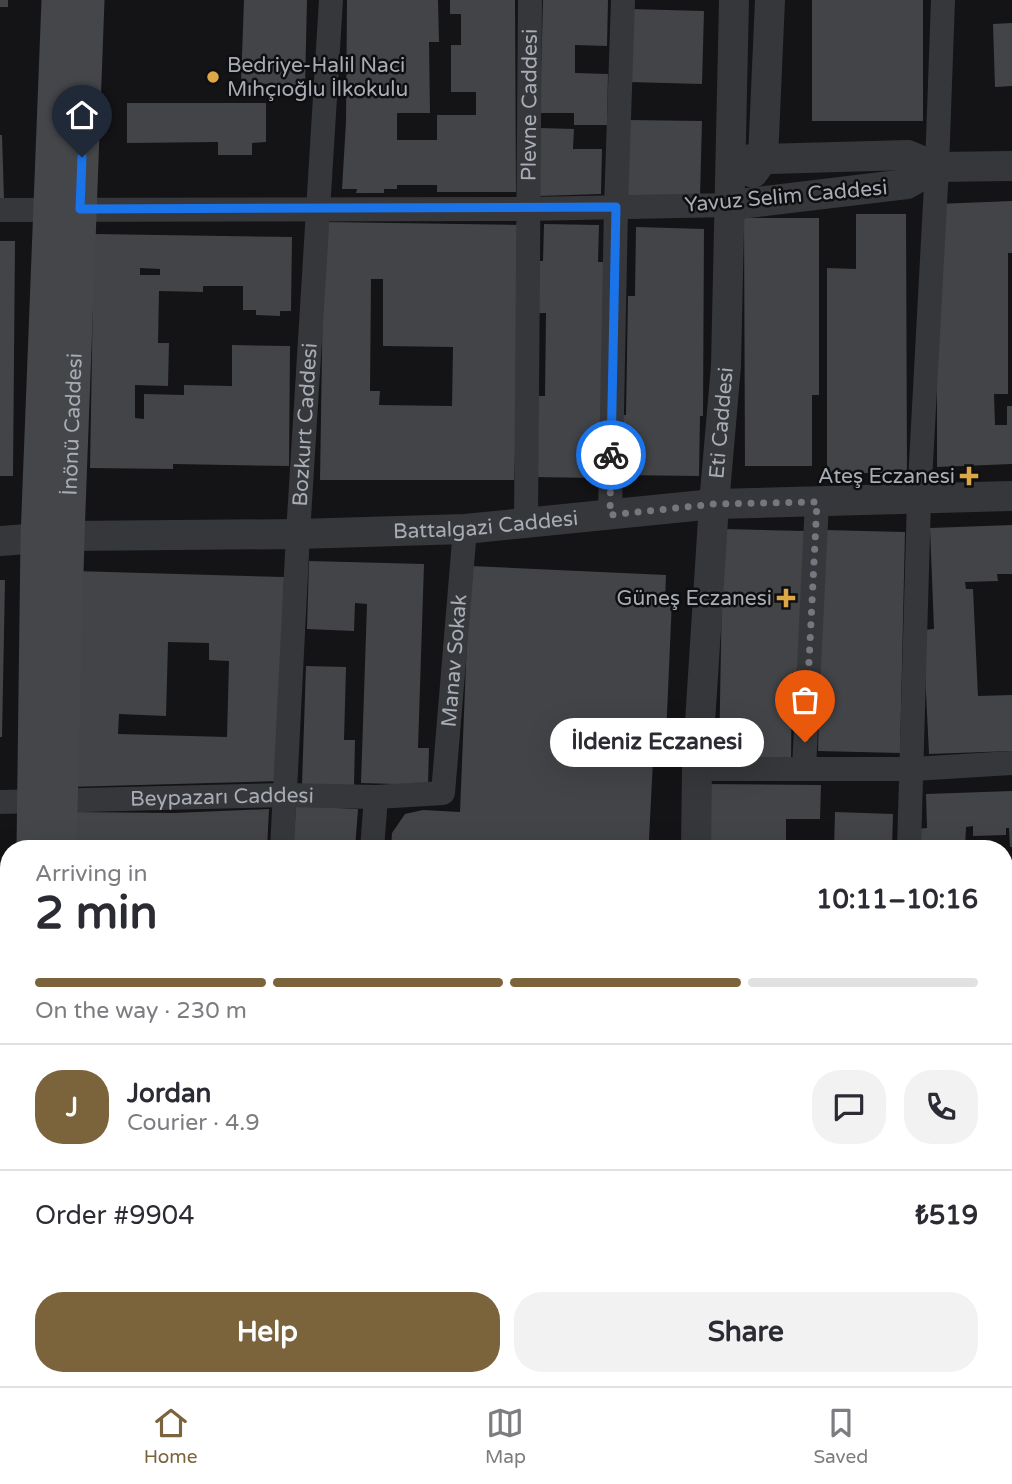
<!DOCTYPE html>
<meta charset="utf-8">
<style>
:root{--surface:#fff;--page:#f2f2f3;--text:#2b2b33;--muted:#7c7c81;--line:#e1e1e2;--accent:#7b633c}
body{margin:0;font-family:"Varela Round",sans-serif;background:var(--page);color:var(--text);height:100vh;display:flex;flex-direction:column;font-size:26px;white-space:nowrap}
*{box-sizing:border-box;margin:0}
p{font-size:23px;color:var(--muted)}
.icon{flex:none;width:38px;height:38px;fill:none;stroke:currentColor;stroke-width:2;stroke-linecap:round;stroke-linejoin:round}
.map{position:relative;flex:1;overflow:hidden}
.panel{position:absolute;left:0px;top:840px;width:1013px;height:546px;display:flex;flex-direction:column;background:var(--surface);border-radius:28px 28px 0 0;box-shadow:0 7px 28px #0002}
.panel>*{flex:none}
.pin{position:absolute;display:grid;place-items:center;width:60px;height:60px;color:#fff;margin:-72px -30px;border-radius:50% 50% 50% 0;rotate:-45deg;box-shadow:0 0 7px #0007}
.pin .icon{rotate:45deg}
.courier{position:absolute;display:grid;place-items:center;width:70px;height:70px;margin:-35px;border:5px solid #1a73e8;border-radius:50%;background:#fff;color:#222;box-shadow:0 2px 9px #0007}
.bubble{position:absolute;height:49px;border-radius:24px;background:var(--surface);box-shadow:0 7px 28px #0002;font-size:23px;font-weight:700;line-height:49px;text-align:center}
.headline em{font-style:normal;font-weight:700}
.headline div{display:flex;flex-direction:column-reverse}
.headline{display:flex;align-items:center;justify-content:space-between;height:119px;padding:0 35px}
h1{font-size:46px;font-weight:700;line-height:52px}
.bar{display:grid;grid-template-columns:repeat(4,1fr);gap:10px 7px;align-content:center;height:84px;padding:0 35px}
.bar i{height:9px;border-radius:5px;background:var(--line)}
.bar .selected{background:var(--accent)}
.bar p{grid-column:span 4}
.line{display:flex;align-items:center;gap:18px;padding:0 35px;border-top:2px solid var(--line)}
.line div{flex:1}
.round{display:grid;place-items:center;flex:none;width:74px;height:74px;border-radius:28px;background:var(--page)}
.cta{display:flex;gap:14px;margin-top:auto;padding:14px 35px}
.cta a{flex:1;height:80px;border-radius:28px;background:var(--accent);color:#fff;font-size:28px;font-weight:700;line-height:80px;text-align:center}
.cta a+a{background:var(--page);color:var(--text)}
.menu{display:flex;justify-content:space-around;align-items:center;height:98px;border-top:2px solid var(--line);background:var(--surface);font-size:19px;color:var(--muted)}
.menu a{display:grid;justify-items:center;gap:4px}
.menu .selected{color:var(--accent)}
.map>svg:first-child{display:block}
.building{fill:#434448;fill-rule:evenodd}
.lines{fill:none;stroke-linecap:round;stroke-linejoin:round}
.service{stroke:#36373a;stroke-width:12}
.minor{stroke:#36373a;stroke-width:24}
.tertiary{stroke:#36373a;stroke-width:30}
.secondary{stroke:#44464a;stroke-width:33}
.done{stroke:#74777d;stroke-width:7;stroke-dasharray:0 12.6}
.route{stroke:#1a73e8;stroke-width:9}
.poi-dot{fill:#dca746;stroke:#0f0f11;stroke-width:2.5}
.labels{text-anchor:middle;stroke-width:5;stroke-linejoin:round;paint-order:stroke}
.poi-label{font-size:21px;fill:#a8acb4;stroke:#0f0f11;text-anchor:end}
.street-label{font-size:21px;fill:#a8acb4;stroke:#0f0f11}
</style>
<div class="map">
<svg width="1012" height="1386" viewBox="0 0 1012 1386">
<rect width="100%" height="100%" fill="#141416"/>
<path class="building" d="M0,0H8V7H0Z
M244,0H307L305,85L241,83Z
M347,0H438L439,42H429L430,113H397V140H437V115H476V92H451V45H461V14H450V0H515L516,192H437V185H397V189H384V193H356L357,189H342L346,122Z
M543,0H608L607,46L575,45V73L608,74L607,125H574V113H540Z
M812,0H923V121H812Z
M630,9L704,11L702,84L629,82Z
M1012,23V86L995,87L993,24Z
M127,103H266V142L252,143V155H218V142L127,143Z
M628,120L702,121L700,197L626,195Z
M540,128L574,129L573,149H602L601,194L538,196Z
M0,135H2L4,199H0Z
M1012,201V253H1008V394H994L995,425H1007V406H1012V464L937,467V204Z
M856,214H906L907,473H827V268L856,269Z
M744,218H819V395H812V466H745Z
M324,222L525,225L514,480H320ZM371,279H383V346L453,347L452,406L379,405L380,391H370Z
M544,224L599,225L598,262H604L600,478L531,477L532,396H545L546,313H536L537,261H543Z
M636,227L704,229L703,416H700L699,476L622,475V415H626L628,296H635Z
M94,234L292,237L291,311H280V316L256,315V310H243V286H203V292L159,291L158,343H169L168,386L135,385V418L144,419V394L184,395V385L232,386V345L290,346L289,466L173,464V469L90,468ZM140,268L160,269V275H140Z
M0,241H15L13,476H0Z
M1012,525V574H997L998,581L965,582L966,589H973L978,696L1012,695V751L929,754L923,630L934,629L930,528Z
M723,529L804,531L801,672H792L791,760L719,759Z
M824,530L905,532L900,753L818,751Z
M309,561L424,564L418,748H429L428,785L361,783L367,604L355,603L354,631L307,629Z
M470,566L666,575L665,599H672L665,760H653L649,840L657,841V849H391L392,833L405,814L423,810L460,812Z
M74,571L284,577L278,781L68,787ZM168,642L209,643V660L229,661L227,737L118,734L119,714L166,716Z
M0,580H5L2,737H0Z
M306,666L346,667L344,740H355L354,786L302,784Z
M708,784L821,785L820,819H786V849H708Z
M1012,791V847H1010L1009,828H1006V835L973,836V826L966,827L965,849H917L918,829L927,828L926,794Z
M296,806L358,809L355,849H293Z
M269,809L267,849H69V812L174,813Z
M835,812L893,814L892,849H834Z
M1012,1158V1197H1004L1005,1159Z
M66,1377H145V1386H66Z
M157,1377H233V1386H156Z
M258,1377H306L305,1386H257Z
M330,1377H398L397,1386H329Z
M428,1377H506L505,1386H427Z
M567,1377H652V1386H567Z
M693,1377H775V1386H692Z
M795,1377H868L867,1386H795Z
M901,1377H948L947,1386H901Z"/>
<g class="lines">
<path class="service" d="M540,1386V1377"/>
<g class="minor">
<path d="M0,210L527,209L731,205"/>
<path d="M610,515L616,207L623,0"/>
<path id="s1" d="M526,523L530,0"/>
<path d="M697,769H913L1012,763"/>
<path d="M804,769L817,502"/>
<path id="s2" d="M0,802L285,795L376,797L443,793L465,529"/>
<path id="s3" d="M282,849L298,534L331,0"/>
<path d="M372,849L376,797"/>
<path d="M909,849L919,500L937,167L943,0"/>
<path d="M1004,1147H1012"/>
<path d="M0,1170H9"/>
<path d="M249,1386L250,1377"/>
<path d="M414,1386V1377"/>
<path d="M883,1386V1377"/>
</g>
<g class="tertiary">
<path d="M731,160L908,155L937,167L1012,166"/>
<path d="M753,173L763,159L770,0"/>
<path d="M731,205L907,184L937,167"/>
<path id="s4" d="M0,541L68,536L298,534L465,529L714,504L1012,496"/>
<path id="s5" d="M696,849L697,769L714,504L726,366L734,0"/>
<path d="M675,1386L676,1377"/>
</g>
<g class="secondary">
<path d="M33,849L37,538L58,0"/>
<path id="s6" d="M60,849L68,536L88,0"/>
<path d="M19,1386V1377"/>
<path d="M48,1386V1377"/>
</g>
</g>
<g class="lines">
<path class="done" d="M611,455L610,515L714,504L817,502L805,742"/>
<path class="route" d="M82,157L80,209L616,207L611,455"/>
</g>
<g class="poi-dot">
<circle cx="213" cy="77" r="7"/>
<path d="M965.5 465.5h7v7h7v7h-7v7h-7v-7h-7v-7h7z"/>
<path d="M782.5 587.5h7v7h7v7h-7v7h-7v-7h-7v-7h7z"/>
</g>
<g class="labels">
<g class="poi-label">
<text x="227" y="72" text-anchor="start">Bedriye-Halil Naci<tspan x="227" dy="24">Mıhçıoğlu İlkokulu</tspan></text>
<text x="955" y="483">Ateş Eczanesi</text>
<text x="772" y="605">Güneş Eczanesi</text>
</g>
<g class="street-label">
<text dy="7" stroke="none"><textPath href="#s1" startOffset="418">Plevne Caddesi</textPath></text>
<text transform="translate(786 196) rotate(-5)" y="7">Yavuz Selim Caddesi</text>
<text dy="7" stroke="none"><textPath href="#s5" startOffset="427">Eti Caddesi</textPath></text>
<text dy="7" stroke="none"><textPath href="#s6" startOffset="425">İnönü Caddesi</textPath></text>
<text dy="7" stroke="none"><textPath href="#s3" startOffset="425">Bozkurt Caddesi</textPath></text>
<text dy="7" stroke="none"><textPath href="#s4" startOffset="486">Battalgazi Caddesi</textPath></text>
<text dy="7" stroke="none"><textPath href="#s2" startOffset="576">Manav Sokak</textPath></text>
<text dy="7" stroke="none"><textPath href="#s2" startOffset="222">Beypazarı Caddesi</textPath></text>
</g>
</g>
</svg>
<div class="pin" style="left:805px;top:742px;background:#ea580c"><svg class="icon" aria-label="bag" viewBox="0 0 24 24"><path d="M5 8h14l-1 12H6zM9 8a3 3 0 0 1 6 0"/></svg></div>
<div class="pin" style="left:82px;top:157px;background:#1f2937"><svg class="icon" aria-label="home" viewBox="0 0 24 24"><path d="M3 11l9-7 9 7M6 9v11h12V9"/></svg></div>
<div class="courier" style="left:611px;top:455px"><svg class="icon" aria-label="bike" viewBox="0 0 24 24"><circle cx="6" cy="16" r="4"/><circle cx="18" cy="16" r="4"/><path d="M6 16l4-8h5l3 8M10 8l3 8H6M13 5h3"/></svg></div>
<div class="bubble" style="left:550px;top:718px;width:214px">İldeniz Eczanesi</div>
<section class="panel">
<div class="headline"><div><h1>2 min</h1><p>Arriving in</p></div><em>10:11–10:16</em></div>
<div class="bar"><i class="selected"></i><i class="selected"></i><i class="selected"></i><i></i><p>On the way · 230 m</p></div>
<div class="line" style="height:126px"><b class="round" style="background:var(--accent);color:#fff">J</b><div><b>Jordan</b><p>Courier · 4.9</p></div><a class="round"><svg class="icon" aria-label="chat" viewBox="0 0 24 24"><path d="M4 5h16v11H9l-5 4z"/></svg></a><a class="round"><svg class="icon" aria-label="phone" viewBox="0 0 24 24"><path d="M5 4h4l2 5-3 2q2 4 5 5l2-3 5 2v4C11 20 4 13 5 4z"/></svg></a></div>
<div class="line" style="height:91px"><div>Order #9904</div><b>₺519</b></div>
<div class="cta"><a>Help</a><a>Share</a></div>
</section>
</div>
<nav class="menu">
<a class="selected"><svg class="icon" aria-label="home" viewBox="0 0 24 24"><path d="M3 11l9-7 9 7M6 9v11h12V9"/></svg>Home</a>
<a><svg class="icon" aria-label="map" viewBox="0 0 24 24"><path d="M3 6l6-2 6 2 6-2v14l-6 2-6-2-6 2zM9 4v14M15 6v14"/></svg>Map</a>
<a><svg class="icon" aria-label="saved" viewBox="0 0 24 24"><path d="M7 4h10v16l-5-4-5 4z"/></svg>Saved</a>
</nav>
